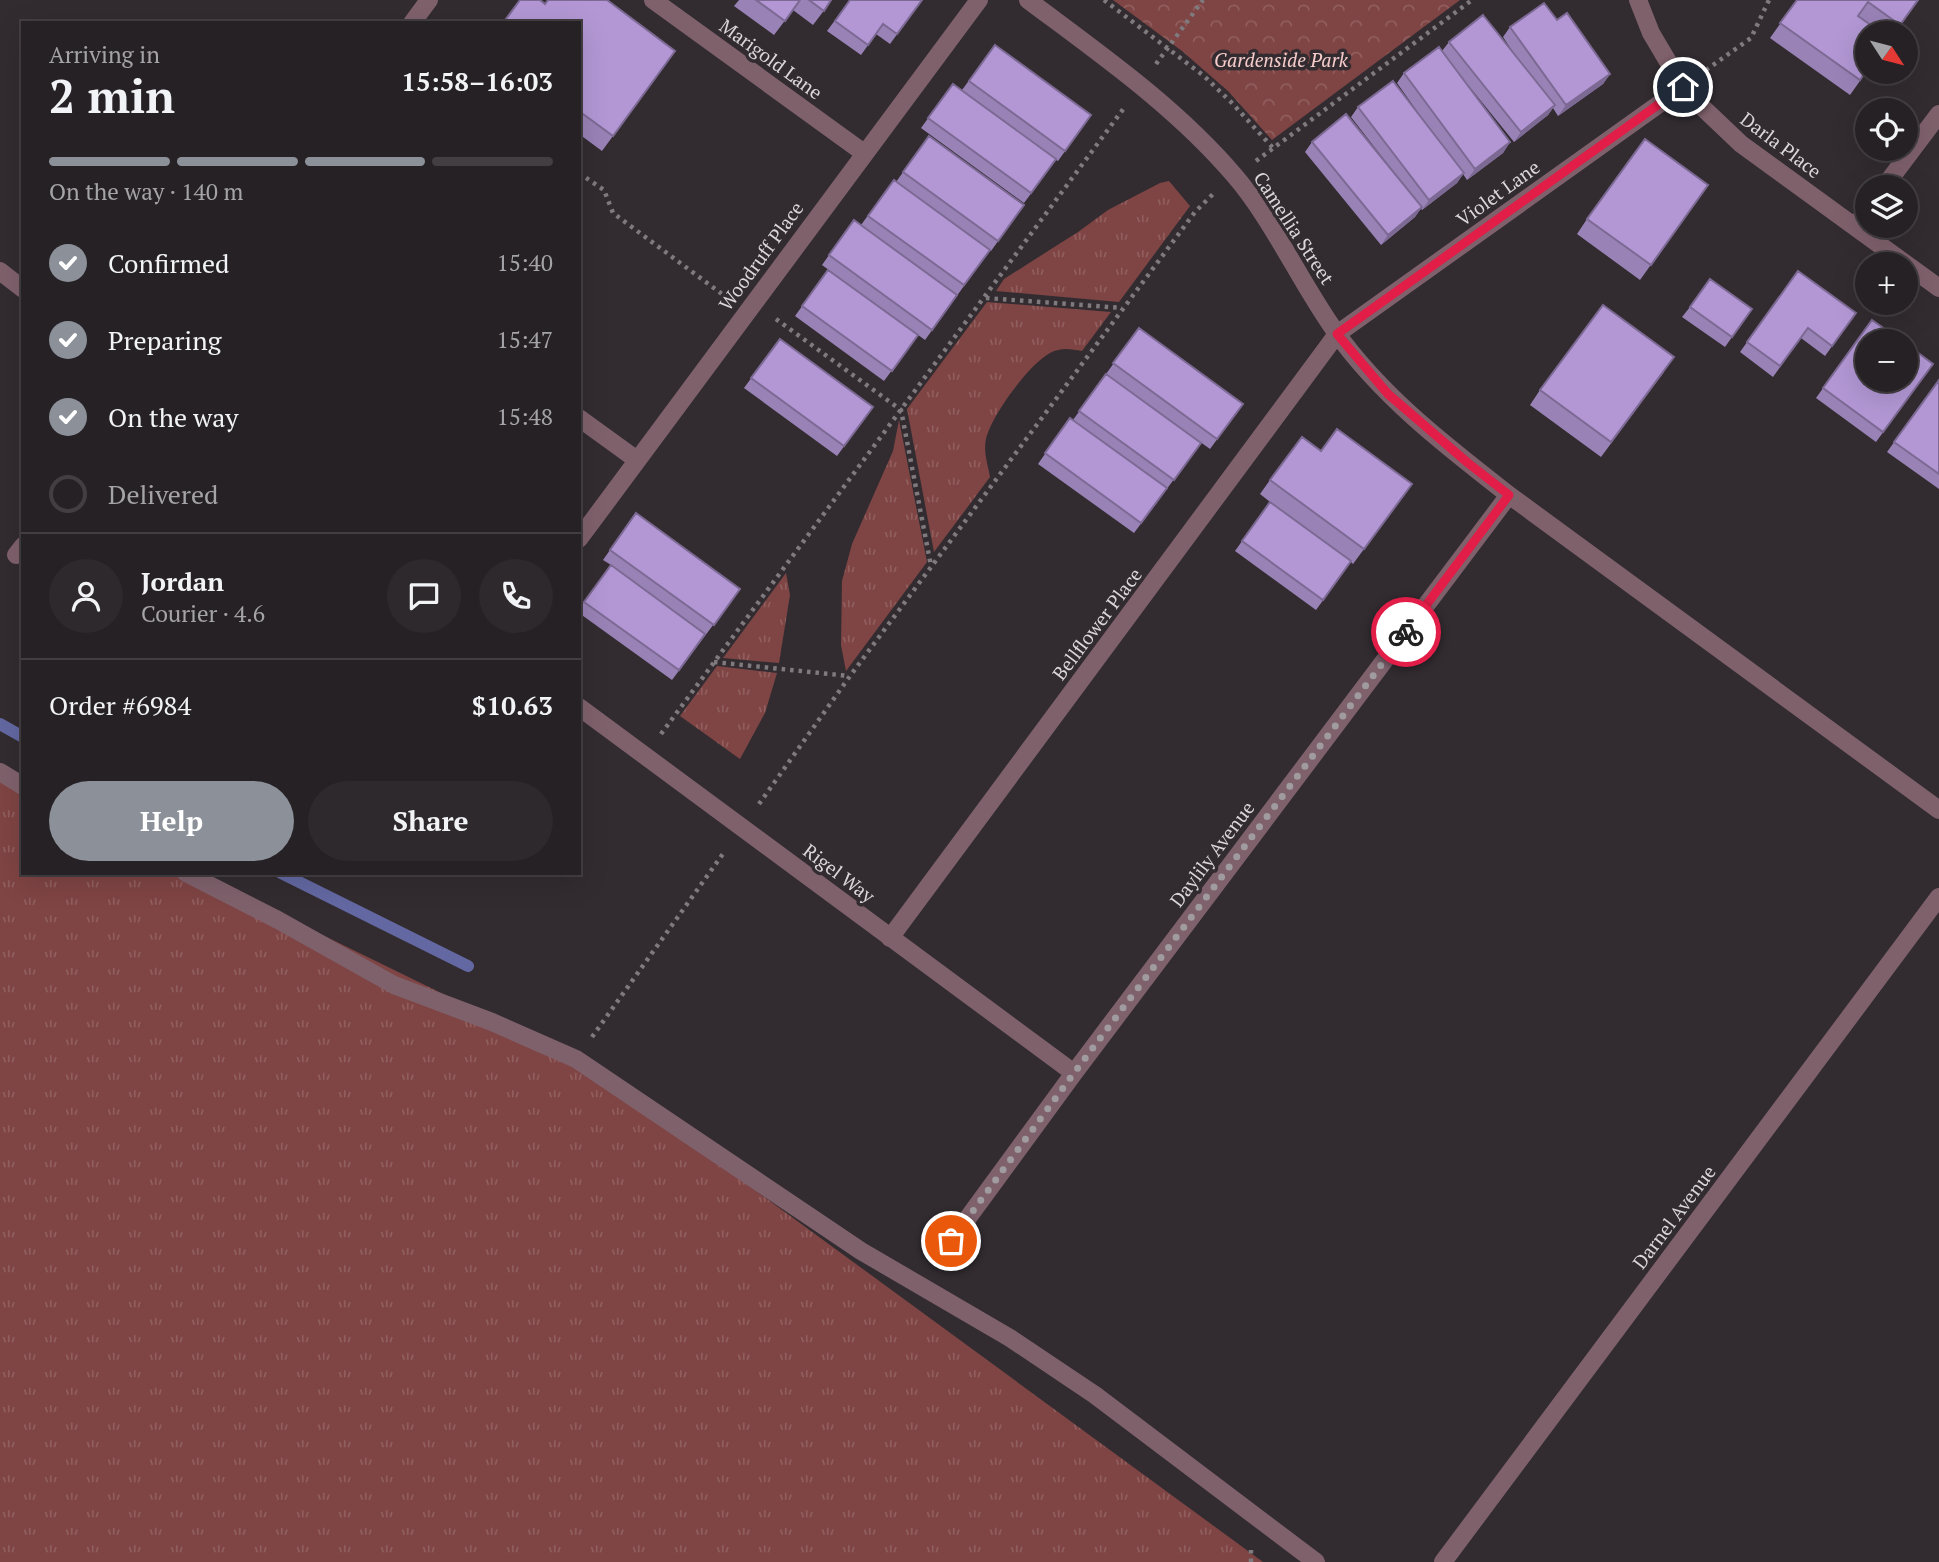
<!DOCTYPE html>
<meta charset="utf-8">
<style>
:root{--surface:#262125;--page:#2e292d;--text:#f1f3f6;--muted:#a4a3a7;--line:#423e42;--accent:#8c9099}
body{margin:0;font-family:"PT Serif",serif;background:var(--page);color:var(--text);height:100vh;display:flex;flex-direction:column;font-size:26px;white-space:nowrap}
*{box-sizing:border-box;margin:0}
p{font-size:23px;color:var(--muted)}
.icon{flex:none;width:38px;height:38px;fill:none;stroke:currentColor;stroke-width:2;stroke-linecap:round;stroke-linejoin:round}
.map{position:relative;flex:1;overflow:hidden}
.details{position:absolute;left:21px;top:21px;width:560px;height:854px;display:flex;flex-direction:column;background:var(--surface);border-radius:0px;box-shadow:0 7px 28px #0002,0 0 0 2px var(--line)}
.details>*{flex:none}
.needle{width:46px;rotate:126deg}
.fabs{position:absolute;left:1855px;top:21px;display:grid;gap:14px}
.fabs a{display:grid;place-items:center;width:63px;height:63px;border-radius:50%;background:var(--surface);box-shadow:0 7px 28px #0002,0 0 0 2px var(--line);font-size:35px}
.pin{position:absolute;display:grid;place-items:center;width:60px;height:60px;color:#fff;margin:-30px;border:4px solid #fff;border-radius:50%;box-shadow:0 2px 7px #0007}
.courier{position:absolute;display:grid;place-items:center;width:70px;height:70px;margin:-35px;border:5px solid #e11d48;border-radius:50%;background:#fff;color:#222;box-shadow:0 2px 9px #0007}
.summary em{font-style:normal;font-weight:600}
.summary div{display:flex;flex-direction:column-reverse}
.summary{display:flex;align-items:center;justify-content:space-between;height:119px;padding:0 28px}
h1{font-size:46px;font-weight:600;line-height:52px}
.bar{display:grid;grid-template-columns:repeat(4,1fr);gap:10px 7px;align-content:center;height:84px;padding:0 28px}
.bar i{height:9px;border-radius:5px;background:var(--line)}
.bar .current{background:var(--accent)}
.bar p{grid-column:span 4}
.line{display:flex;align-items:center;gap:18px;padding:0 28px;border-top:2px solid var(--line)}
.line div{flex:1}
.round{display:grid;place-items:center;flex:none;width:74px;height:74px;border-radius:37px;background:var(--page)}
ol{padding:0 28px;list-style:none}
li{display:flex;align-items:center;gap:21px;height:77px}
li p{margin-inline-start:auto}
li .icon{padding:7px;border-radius:50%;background:var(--accent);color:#fff;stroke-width:4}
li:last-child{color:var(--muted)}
li i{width:38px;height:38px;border:4px solid var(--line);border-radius:50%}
.primary-button{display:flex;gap:14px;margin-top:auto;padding:14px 28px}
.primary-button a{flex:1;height:80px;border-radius:42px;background:var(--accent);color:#fff;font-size:28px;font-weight:600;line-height:80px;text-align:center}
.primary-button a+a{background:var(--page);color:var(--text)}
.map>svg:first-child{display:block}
.grass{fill:url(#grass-tufts)}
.forest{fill:url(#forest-crowns)}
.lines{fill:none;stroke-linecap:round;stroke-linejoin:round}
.stream{stroke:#6368a2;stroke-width:12}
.path{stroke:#7f7a7e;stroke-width:4.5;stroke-dasharray:3.5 5;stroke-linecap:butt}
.minor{stroke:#7f616c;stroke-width:18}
.wall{fill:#9982b6}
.shaded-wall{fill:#7d6a94}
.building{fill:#b297d4;stroke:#7d6a94;stroke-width:2}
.done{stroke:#9f9b9f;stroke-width:7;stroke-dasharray:0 12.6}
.route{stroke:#e11d48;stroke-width:9}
.labels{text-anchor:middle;stroke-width:7;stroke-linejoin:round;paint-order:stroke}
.street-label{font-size:19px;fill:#dad7da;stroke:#322c31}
.park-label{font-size:19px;font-style:italic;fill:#f6cbca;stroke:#322c31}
</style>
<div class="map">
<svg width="1939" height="1562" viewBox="0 0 1939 1562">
<defs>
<pattern id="grass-tufts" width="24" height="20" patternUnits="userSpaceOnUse" patternTransform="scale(1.75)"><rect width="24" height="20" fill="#7f4444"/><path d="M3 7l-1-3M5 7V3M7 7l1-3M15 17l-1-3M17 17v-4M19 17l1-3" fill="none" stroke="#915e5e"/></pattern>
<pattern id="forest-crowns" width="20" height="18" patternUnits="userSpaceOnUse" patternTransform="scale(1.75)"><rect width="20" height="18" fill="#7f4444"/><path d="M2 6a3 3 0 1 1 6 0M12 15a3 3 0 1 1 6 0" fill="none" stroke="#915e5e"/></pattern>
</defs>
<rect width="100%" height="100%" fill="#322c31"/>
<path class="grass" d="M1169,181L1190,206L1119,302L996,291L1004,279L1078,232L1108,210L1160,183Z
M987,302L1111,312L1082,351C1071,349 1061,347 1050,353C1029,364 991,416 986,439C983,452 988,465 990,477L934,552L907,409Z
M899,420L927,562L846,671L841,645L842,581L852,544L893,451Z
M786,573L790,595L779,663L723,658Z
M717,666L777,673L765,713L740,759L680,716Z
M0,777L23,788V873H196L576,1059L1263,1562H0Z"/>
<path class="forest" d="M1113,0H1460L1272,140L1228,91L1182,51Z"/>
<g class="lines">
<path class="stream" d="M0,724L23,737
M281,873L468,966"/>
<path class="path" d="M1104,0L1204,76L1232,103L1273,148
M1156,64L1203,0
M1706,70L1751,38L1769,0
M1256,161L1472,0
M579,173L604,190L613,213L726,297
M986,298L1122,308
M776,319L901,410L931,566
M714,662L849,676
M661,734L1124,108
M759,804L850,676L1195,212L1213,194
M592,1037L725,851
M1251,1562V1549"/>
<path class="minor" d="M653,0L864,153
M1028,0C1100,54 1175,106 1234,175C1273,220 1300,282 1335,331C1381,396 1446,446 1509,495L1939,810
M1638,0L1651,33L1683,87L1701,106L1741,144L1939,288
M412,23L429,0
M1884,187L1939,114
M1855,227L1867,210
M0,271L23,289
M579,418L637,460
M579,539L979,0
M16,555L23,546
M579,707L1074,1073
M0,772L23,786
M186,873L278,920L394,985L492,1022L576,1059L861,1251L1010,1338L1095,1395L1316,1562
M890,938L1337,334L1683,87
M951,1241L1074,1073L1509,495
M1443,1562L1939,897"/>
</g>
<path class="wall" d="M739,0H832L813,25L793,10L774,35L734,6Z
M850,0H922L890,44L876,34L861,55L827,31Z
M1797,0H1918L1894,33H1867V71L1850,95L1770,38Z
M545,4L665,65L602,151L579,134V23Z
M1557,20L1610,74L1603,84L1558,116L1553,108L1548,115L1514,142L1464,80L1510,142L1503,153L1467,180L1463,174L1457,183L1422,210L1421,208L1415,217L1381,245L1305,152L1312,142L1400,180L1351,117L1358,107L1424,121L1397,83L1404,73L1442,51L1449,42L1519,61L1503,37L1510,27Z
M995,45L1091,115L1058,161L1056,160L1024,203L921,128L953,84L962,90Z
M929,136L1024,205L991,251L990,250L925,340L822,265L854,220L861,225L894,180L896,182Z
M1708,185L1640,280L1577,234L1587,219Z
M828,270L918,335L884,381L795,316Z
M1798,271L1856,313L1825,356L1801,338L1773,377L1740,352Z
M1690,307L1752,309L1725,347L1682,317Z
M1872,320L1933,364L1876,442L1816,398Z
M1139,328L1243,404L1210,449L1106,374Z
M780,339L873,407L837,456L744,388Z
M1664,372L1601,457L1530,405L1540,390Z
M1106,374L1201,443L1134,533L1038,464L1070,418L1073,420Z
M1939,380V489L1887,452Z
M1321,451L1412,484L1353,564L1351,562L1316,610L1235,551L1270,502L1275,506L1260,494L1270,480Z
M636,513L740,589L672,680L579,613V609L611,565L603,560Z"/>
<path class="shaded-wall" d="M1610,74L1603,84L1558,116L1566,105Z
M1555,105L1548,115L1514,142L1521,132Z
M1510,142L1503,153L1467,180L1475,169Z
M1464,173L1457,183L1422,210L1429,200Z
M1422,207L1415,217L1381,245L1388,235Z"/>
<path class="building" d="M520,0H540L545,4L548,0H607L675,51L613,136L579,111V23H503Z
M756,0H800L785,21Z
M809,0H831L824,11Z
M850,0H922L897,34L883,24L868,45L835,21Z
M1797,0H1918L1900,25L1868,2L1858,16L1882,33H1867V70L1860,80L1780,23Z
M1544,3L1557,20L1567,13L1610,74L1566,105L1510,27Z
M1483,15L1555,105L1521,132L1449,42Z
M995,45L1091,115L1065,151L969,81Z
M1439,47L1510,142L1475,169L1404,73Z
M1393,81L1464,173L1429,200L1358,107Z
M953,84L1056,159L1031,193L928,118Z
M1346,114L1422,207L1388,235L1312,142Z
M929,136L1024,205L998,241L903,172Z
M1645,139L1708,185L1651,265L1587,219Z
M894,180L990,250L964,285L868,216Z
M854,220L957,295L932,330L829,255Z
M828,270L918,335L892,371L802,306Z
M1798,271L1856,313L1832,346L1808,328L1780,366L1747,342Z
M1710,279L1752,309L1732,337L1690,307Z
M1603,305L1674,357L1611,442L1540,390Z
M1872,320L1902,341H1867V380H1906V344L1933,364L1883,432L1823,388Z
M1139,328L1243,404L1217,439L1113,363Z
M780,339L873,407L844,446L751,378Z
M1106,374L1201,443L1174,480L1079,411Z
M1939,380V474L1894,442Z
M1070,418L1167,488L1141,523L1045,453Z
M1337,429L1412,484L1364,549L1270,480L1302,437L1321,451Z
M1270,502L1351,561L1323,600L1242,541Z
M636,513L740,589L714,625L610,550Z
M611,565L705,634L679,670L584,602Z"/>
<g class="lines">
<path class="done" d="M951,1241L1074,1073L1406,632"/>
<path class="route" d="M1406,632L1509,495L1468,463L1388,394L1337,334L1683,87"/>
</g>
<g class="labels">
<g class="street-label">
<text transform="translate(771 59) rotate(36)" y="7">Marigold Lane</text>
<text transform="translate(1781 145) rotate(37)" y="7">Darla Place</text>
<text transform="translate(1498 193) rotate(-36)" y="7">Violet Lane</text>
<text transform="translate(1294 228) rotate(57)" y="7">Camellia Street</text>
<text transform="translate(761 256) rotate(-54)" y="7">Woodruff Place</text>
<text transform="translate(1097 624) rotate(-53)" y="7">Bellflower Place</text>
<text transform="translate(1212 854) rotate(-53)" y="7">Daylily Avenue</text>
<text transform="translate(839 873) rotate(37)" y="7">Rigel Way</text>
<text transform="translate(1674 1217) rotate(-53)" y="7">Darnel Avenue</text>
</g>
<g class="park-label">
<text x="1281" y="67">Gardenside Park</text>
</g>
</g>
</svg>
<div class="fabs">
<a><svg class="needle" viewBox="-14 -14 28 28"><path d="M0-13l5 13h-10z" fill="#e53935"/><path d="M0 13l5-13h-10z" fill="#a4a3a7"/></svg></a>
<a><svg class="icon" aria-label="locate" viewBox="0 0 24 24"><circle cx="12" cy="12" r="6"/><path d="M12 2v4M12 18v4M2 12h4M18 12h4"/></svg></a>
<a><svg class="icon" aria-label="layers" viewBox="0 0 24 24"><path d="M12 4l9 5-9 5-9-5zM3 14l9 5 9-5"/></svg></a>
<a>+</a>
<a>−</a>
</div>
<div class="pin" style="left:951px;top:1241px;background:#ea580c"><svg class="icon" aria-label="bag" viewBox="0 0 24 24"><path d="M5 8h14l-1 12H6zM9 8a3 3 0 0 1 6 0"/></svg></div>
<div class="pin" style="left:1683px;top:87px;background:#1f2937"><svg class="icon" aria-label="home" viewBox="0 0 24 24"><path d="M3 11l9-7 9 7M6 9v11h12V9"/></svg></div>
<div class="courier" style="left:1406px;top:632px"><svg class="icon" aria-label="bike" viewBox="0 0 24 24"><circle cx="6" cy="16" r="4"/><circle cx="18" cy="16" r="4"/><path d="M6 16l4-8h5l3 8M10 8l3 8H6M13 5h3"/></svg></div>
<section class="details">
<div class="summary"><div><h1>2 min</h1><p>Arriving in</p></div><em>15:58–16:03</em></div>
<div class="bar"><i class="current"></i><i class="current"></i><i class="current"></i><i></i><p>On the way · 140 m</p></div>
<ol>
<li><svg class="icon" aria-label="check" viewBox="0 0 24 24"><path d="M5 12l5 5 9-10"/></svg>Confirmed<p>15:40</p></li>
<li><svg class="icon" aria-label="check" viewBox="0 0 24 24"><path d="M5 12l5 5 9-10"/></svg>Preparing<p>15:47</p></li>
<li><svg class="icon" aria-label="check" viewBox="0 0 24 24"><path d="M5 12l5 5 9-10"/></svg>On the way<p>15:48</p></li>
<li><i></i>Delivered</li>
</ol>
<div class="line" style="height:126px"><a class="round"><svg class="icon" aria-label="person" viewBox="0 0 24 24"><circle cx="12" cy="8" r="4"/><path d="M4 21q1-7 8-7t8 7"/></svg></a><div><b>Jordan</b><p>Courier · 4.6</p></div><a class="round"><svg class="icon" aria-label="chat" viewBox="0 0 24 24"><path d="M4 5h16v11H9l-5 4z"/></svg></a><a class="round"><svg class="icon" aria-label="phone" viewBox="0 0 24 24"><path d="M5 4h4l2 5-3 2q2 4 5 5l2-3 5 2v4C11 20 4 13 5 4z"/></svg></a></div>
<div class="line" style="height:91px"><div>Order #6984</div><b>$10.63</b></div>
<div class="primary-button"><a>Help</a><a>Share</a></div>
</section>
</div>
